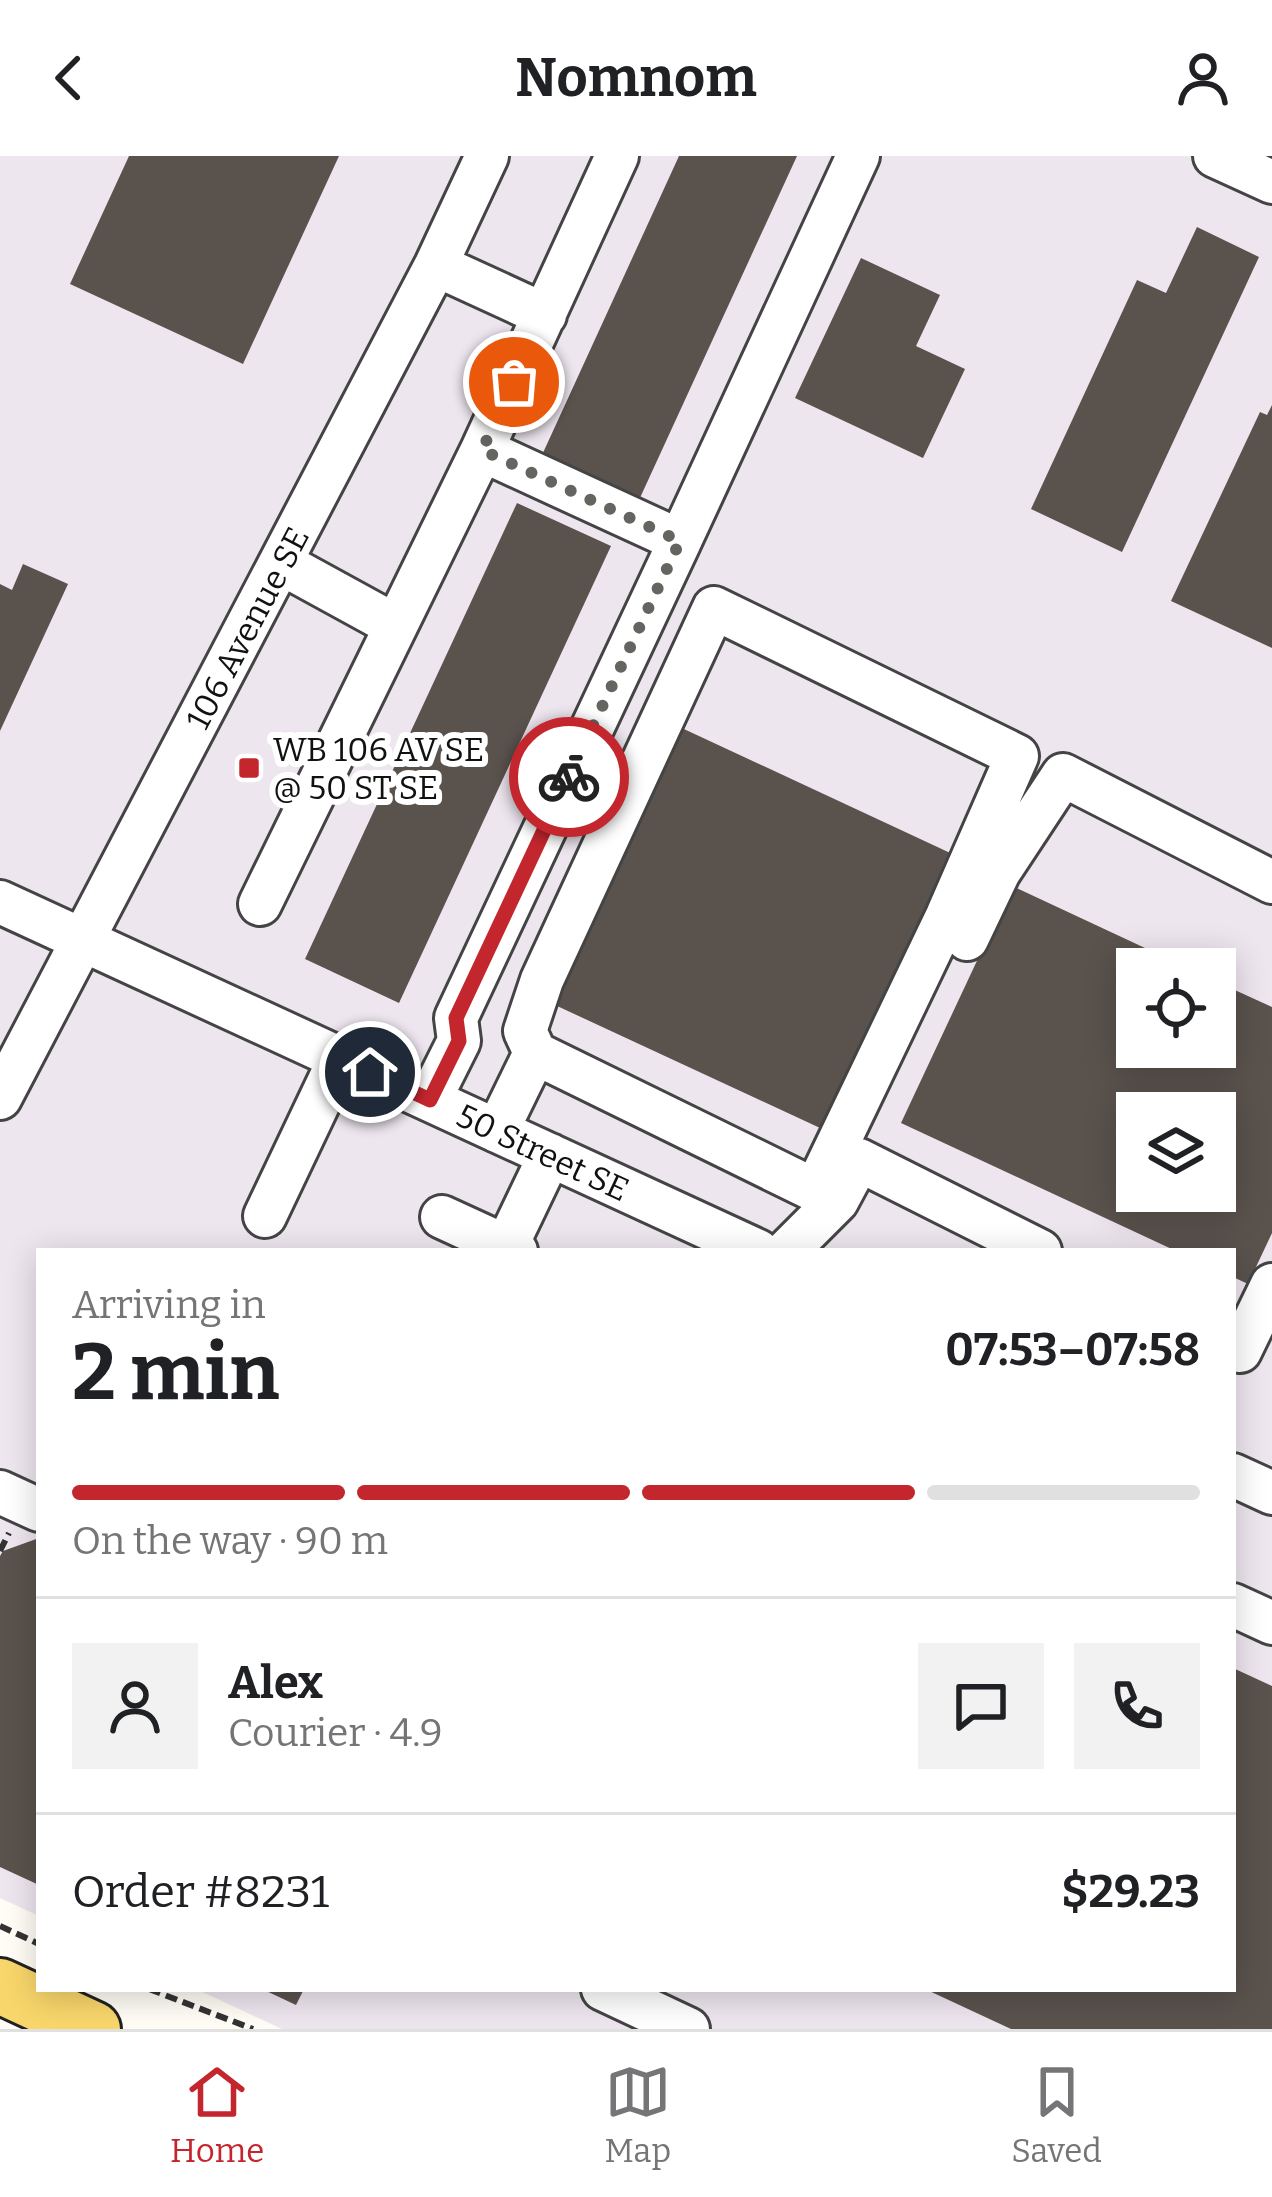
<!DOCTYPE html>
<meta charset="utf-8">
<style>
:root{--surface:#fff;--page:#f2f2f2;--text:#202124;--muted:#757577;--line:#e0e0e0;--accent:#c4262e}
body{margin:0;font-family:Bitter,serif;background:var(--page);color:var(--text);height:100vh;display:flex;flex-direction:column;font-size:45px;white-space:nowrap}
*{box-sizing:border-box;margin:0}
p{font-size:39px;color:var(--muted)}
.icon{flex:none;width:66px;height:66px;fill:none;stroke:currentColor;stroke-width:2;stroke-linecap:round;stroke-linejoin:round}
.map{position:relative;flex:1;overflow:hidden}
.details{position:absolute;left:36px;top:1092px;width:1200px;height:744px;display:flex;flex-direction:column;background:var(--surface);border-radius:0px;box-shadow:0 6px 30px #0003}
.details>*{flex:none}
.buttons{position:absolute;left:1116px;top:792px;display:grid;gap:24px}
.buttons a{display:grid;place-items:center;width:120px;height:120px;border-radius:0px;background:var(--surface);box-shadow:0 6px 30px #0003;font-size:60px}
.pin{position:absolute;display:grid;place-items:center;width:102px;height:102px;color:#fff;margin:-51px;border:6px solid #fff;border-radius:50%;box-shadow:0 3px 12px #0007}
.courier{position:absolute;display:grid;place-items:center;width:120px;height:120px;margin:-60px;border:9px solid #c4262e;border-radius:50%;background:#fff;color:#222;box-shadow:0 3px 15px #0007}
.headline em{font-style:normal;font-weight:700}
.headline div{display:flex;flex-direction:column-reverse}
.headline{display:flex;align-items:center;justify-content:space-between;height:204px;padding:0 36px}
h1{font-size:78px;font-weight:700;line-height:90px}
.bar{display:grid;grid-template-columns:repeat(4,1fr);gap:18px 12px;align-content:center;height:144px;padding:0 36px}
.bar i{height:15px;border-radius:9px;background:var(--line)}
.bar .selected{background:var(--accent)}
.bar p{grid-column:span 4}
.line{display:flex;align-items:center;gap:30px;padding:0 36px;border-top:3px solid var(--line)}
.line div{flex:1}
.round{display:grid;place-items:center;flex:none;width:126px;height:126px;border-radius:0px;background:var(--page)}
header{display:flex;justify-content:space-between;align-items:center;height:156px;padding:0 36px;background:var(--surface);font-size:54px;font-weight:700}
.menu{display:flex;justify-content:space-around;align-items:center;height:168px;border-top:3px solid var(--line);background:var(--surface);font-size:33px;color:var(--muted)}
.menu a{display:grid;justify-items:center;gap:6px}
.menu .selected{color:var(--accent)}
.map>svg:first-child{display:block}
.industrial{fill:#eee6ef;fill-rule:evenodd}
.building{fill:#5a524d;fill-rule:evenodd}
.lines{fill:none;stroke-linecap:round;stroke-linejoin:round}
.minor-casing{stroke:#444;stroke-width:48}
.major-casing{stroke:#222;stroke-width:60}
.path{stroke:#333;stroke-width:6;stroke-dasharray:12 6;stroke-linecap:butt}
.minor{stroke:#fff;stroke-width:42}
.major{stroke:#f9d66b;stroke-width:54}
.done{stroke:#646461;stroke-width:12;stroke-dasharray:0 21.6}
.route{stroke:#c4262e;stroke-width:15}
.poi-dot{fill:#c4262e;stroke:#fff;stroke-width:4.5}
.labels{text-anchor:middle;stroke-width:12;stroke-linejoin:round;paint-order:stroke}
.street-label{font-size:33px;fill:#111;stroke:#fff}
.poi-label{font-size:33px;fill:#111;stroke:#fff;text-anchor:start}
</style>
<header><svg class="icon" aria-label="back" viewBox="0 0 24 24"><path d="M15 5l-7 7 7 7"/></svg>Nomnom<svg class="icon" aria-label="person" viewBox="0 0 24 24"><circle cx="12" cy="8" r="4"/><path d="M4 21q1-7 8-7t8 7"/></svg></header>
<div class="map">
<svg width="1272" height="1873" viewBox="0 0 1272 1873">
<rect width="100%" height="100%" fill="#fffdf5"/>
<path class="industrial" d="M0,0H1272V1873H282L196,1833H1233V1095H39V1760L0,1742ZM1137,813H1215V891H1137ZM1137,957H1215V1035H1137Z"/>
<path class="building" d="M129,0H339L243,208L70,128Z
M679,0H797L639,344L542,299Z
M1197,71L1259,101L1122,396L1031,353L1137,124L1166,137Z
M861,102L940,139L916,190L965,213L923,302L795,242Z
M1272,249V492L1171,445L1260,256L1267,259Z
M517,347L611,390L399,847L305,803Z
M23,408L68,428L0,575V428L12,434Z
M671,567L961,702L833,978L542,843Z
M1012,730L1190,813H1137V891H1215V825L1272,851V1077L1248,1128L1233,1121V1095H1176L901,967ZM1137,957H1215V1035H1137Z
M39,1382V1729L0,1711V1400L3,1395Z
M1233,1512L1272,1530V1873H1011L925,1833H1233Z
M262,1833H304L296,1849Z"/>
<g class="lines">
<g class="minor-casing">
<path id="minor" d="M1215,0L1272,26
M436,109L545,159
M482,294L617,0
M680,385L858,0
M281,407L396,470
M0,746L758,1095
M260,748L482,294L680,385L456,862L459,885L430,943
M967,783L999,716L1063,619L1272,726
M535,897L525,875L542,824L714,452L1017,600L947,760L815,1035
M0,942L436,109L487,0
M497,975L535,897L837,1045
M265,1060L340,902
M442,1061L516,1095
M506,1091L550,999
M787,1095L837,1045L859,1004L1040,1095
M1240,1195L1272,1129
M1233,1319L1272,1337
M0,1336L39,1354
M1233,1449L1272,1467
M603,1833L688,1873"/>
</g>
<g class="major-casing">
<path id="major" d="M0,1830L93,1873"/>
</g>
<path class="path" d="M0,1395L9,1377
M0,1770L39,1788
M149,1833L253,1873"/>
<use href="#minor" class="minor"/>
<use href="#major" class="major"/>
</g>
<g class="lines">
<path class="done" d="M514,226L482,294L680,385L569,621"/>
<path class="route" d="M370,916L430,944L459,885L456,862L569,621"/>
</g>
<rect class="poi-dot" x="237" y="600" width="24" height="24" rx="6"/>
<g class="labels">
<g class="street-label">
<text transform="translate(247 472) rotate(-62)" y="12">106 Avenue SE</text>
<text transform="translate(543 996) rotate(25)" y="12">50 Street SE</text>
</g>
<g class="poi-label">
<text x="273" y="605">WB 106 AV SE<tspan x="273" dy="38">@ 50 ST SE</tspan></text>
</g>
</g>
</svg>
<div class="buttons">
<a><svg class="icon" aria-label="locate" viewBox="0 0 24 24"><circle cx="12" cy="12" r="6"/><path d="M12 2v4M12 18v4M2 12h4M18 12h4"/></svg></a>
<a><svg class="icon" aria-label="layers" viewBox="0 0 24 24"><path d="M12 4l9 5-9 5-9-5zM3 14l9 5 9-5"/></svg></a>
</div>
<div class="pin" style="left:514px;top:226px;background:#ea580c"><svg class="icon" aria-label="bag" viewBox="0 0 24 24"><path d="M5 8h14l-1 12H6zM9 8a3 3 0 0 1 6 0"/></svg></div>
<div class="pin" style="left:370px;top:916px;background:#1f2937"><svg class="icon" aria-label="home" viewBox="0 0 24 24"><path d="M3 11l9-7 9 7M6 9v11h12V9"/></svg></div>
<div class="courier" style="left:569px;top:621px"><svg class="icon" aria-label="bike" viewBox="0 0 24 24"><circle cx="6" cy="16" r="4"/><circle cx="18" cy="16" r="4"/><path d="M6 16l4-8h5l3 8M10 8l3 8H6M13 5h3"/></svg></div>
<section class="details">
<div class="headline"><div><h1>2 min</h1><p>Arriving in</p></div><em>07:53–07:58</em></div>
<div class="bar"><i class="selected"></i><i class="selected"></i><i class="selected"></i><i></i><p>On the way · 90 m</p></div>
<div class="line" style="height:216px"><a class="round"><svg class="icon" aria-label="person" viewBox="0 0 24 24"><circle cx="12" cy="8" r="4"/><path d="M4 21q1-7 8-7t8 7"/></svg></a><div><b>Alex</b><p>Courier · 4.9</p></div><a class="round"><svg class="icon" aria-label="chat" viewBox="0 0 24 24"><path d="M4 5h16v11H9l-5 4z"/></svg></a><a class="round"><svg class="icon" aria-label="phone" viewBox="0 0 24 24"><path d="M5 4h4l2 5-3 2q2 4 5 5l2-3 5 2v4C11 20 4 13 5 4z"/></svg></a></div>
<div class="line" style="height:156px"><div>Order #8231</div><b>$29.23</b></div>
</section>
</div>
<nav class="menu">
<a class="selected"><svg class="icon" aria-label="home" viewBox="0 0 24 24"><path d="M3 11l9-7 9 7M6 9v11h12V9"/></svg>Home</a>
<a><svg class="icon" aria-label="map" viewBox="0 0 24 24"><path d="M3 6l6-2 6 2 6-2v14l-6 2-6-2-6 2zM9 4v14M15 6v14"/></svg>Map</a>
<a><svg class="icon" aria-label="saved" viewBox="0 0 24 24"><path d="M7 4h10v16l-5-4-5 4z"/></svg>Saved</a>
</nav>
